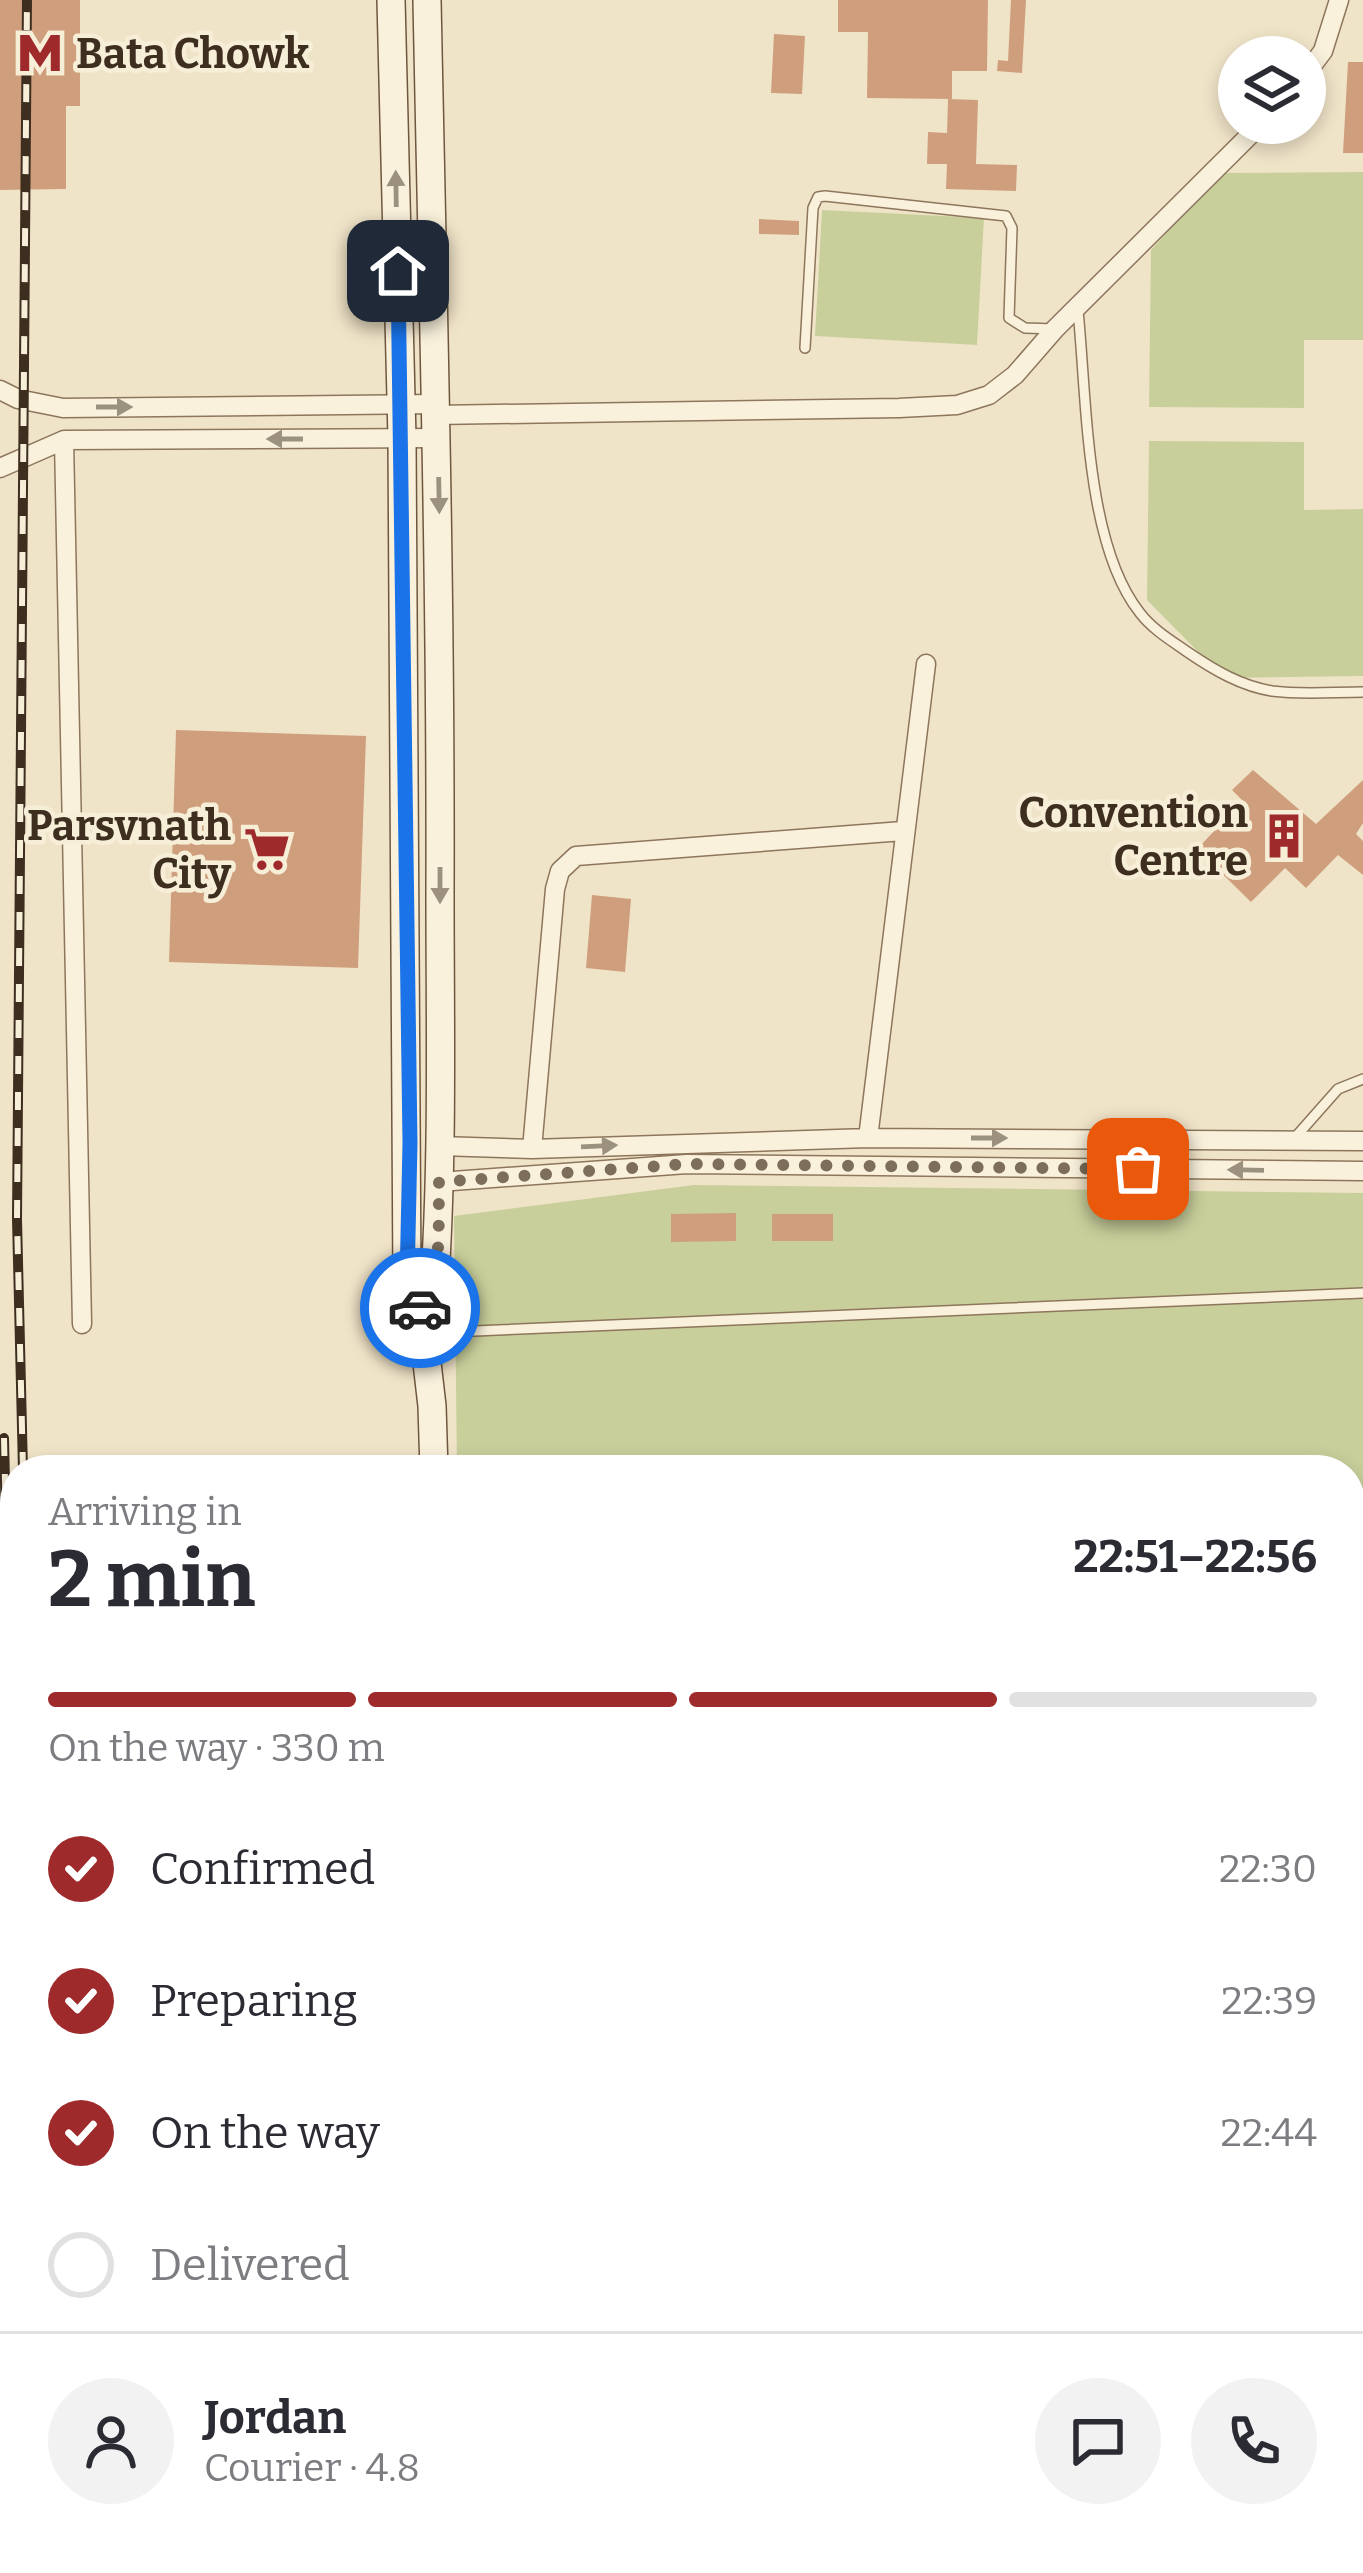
<!DOCTYPE html>
<meta charset="utf-8">
<style>
:root{--surface:#fff;--page:#f2f2f3;--text:#2b2b33;--muted:#7c7c81;--line:#e1e1e2;--accent:#9e2a2b}
body{margin:0;font-family:Bitter,serif;background:var(--page);color:var(--text);height:100vh;display:flex;flex-direction:column;font-size:45px;white-space:nowrap}
*{box-sizing:border-box;margin:0}
p{font-size:39px;color:var(--muted)}
.icon{flex:none;width:66px;height:66px;fill:none;stroke:currentColor;stroke-width:2;stroke-linecap:round;stroke-linejoin:round}
.map{position:relative;flex:1;overflow:hidden}
.panel{position:absolute;left:0px;top:1455px;width:1365px;height:1119px;display:flex;flex-direction:column;background:var(--surface);border-radius:48px 48px 0 0;box-shadow:0 6px 18px #0003}
.panel>*{flex:none}
.tools{position:absolute;left:1218px;top:36px;display:grid;gap:24px}
.tools a{display:grid;place-items:center;width:108px;height:108px;border-radius:50%;background:var(--surface);box-shadow:0 6px 18px #0003;font-size:60px}
.pin{position:absolute;display:grid;place-items:center;width:102px;height:102px;color:#fff;margin:-51px;border-radius:24px;box-shadow:0 6px 18px #0006}
.courier{position:absolute;display:grid;place-items:center;width:120px;height:120px;margin:-60px;border:9px solid #1a73e8;border-radius:50%;background:#fff;color:#222;box-shadow:0 3px 15px #0007}
.summary em{font-style:normal;font-weight:700}
.summary div{display:flex;flex-direction:column-reverse}
.summary{display:flex;align-items:center;justify-content:space-between;height:204px;padding:0 48px}
h1{font-size:78px;font-weight:700;line-height:90px}
.bar{display:grid;grid-template-columns:repeat(4,1fr);gap:18px 12px;align-content:center;height:144px;padding:0 48px}
.bar i{height:15px;border-radius:9px;background:var(--line)}
.bar .selected{background:var(--accent)}
.bar p{grid-column:span 4}
.line{display:flex;align-items:center;gap:30px;padding:0 48px;border-top:3px solid var(--line)}
.line div{flex:1}
.round{display:grid;place-items:center;flex:none;width:126px;height:126px;border-radius:63px;background:var(--page)}
ol{padding:0 48px;list-style:none}
li{display:flex;align-items:center;gap:36px;height:132px}
li p{margin-inline-start:auto}
li .icon{padding:12px;border-radius:50%;background:var(--accent);color:#fff;stroke-width:4}
li:last-child{color:var(--muted)}
li i{width:66px;height:66px;border:6px solid var(--line);border-radius:50%}
.map>svg:first-child{display:block}
.green{fill:#c9cf9b}
.building{fill:#cf9f7d}
.lines{fill:none;stroke-linecap:round;stroke-linejoin:round}
.lane-casing{stroke:#8d765c;stroke-width:12}
.street-casing{stroke:#8d765c;stroke-width:21}
.secondary-casing{stroke:#6f573f;stroke-width:30}
.lane{stroke:#faf1dc;stroke-width:9}
.street{stroke:#faf1dc;stroke-width:18}
.secondary{stroke:#faf1dc;stroke-width:27}
.rail-casing{stroke:#3d2e20;stroke-width:10}
.rail{stroke:#f7eed8;stroke-width:6;stroke-dasharray:18;stroke-linecap:butt}
.oneway{fill:#9c907e}
.done{stroke:#7c6e5b;stroke-width:12;stroke-dasharray:0 21.6}
.route{stroke:#1a73e8;stroke-width:15}
.labels{text-anchor:middle;stroke-width:9;stroke-linejoin:round;paint-order:stroke}
.poi-label{font-size:42px;font-weight:bold;fill:#3d2e20;stroke:#f7eed8;text-anchor:end}
</style>
<div class="map">
<svg width="1363" height="2573" viewBox="0 0 1363 2573">
<rect width="100%" height="100%" fill="#f0e4c8"/>
<path class="green" d="M1363,172V340H1304V408L1149,407L1151,250L1220,173Z
M822,210L984,218L977,345L815,336Z
M1149,441L1304,442V510L1363,509V676L1224,678L1147,600Z
M694,1185L1363,1193V1631L1350,1632V1470H457L454,1216Z
M511,2559H914L915,2573H511Z"/>
<path class="building" d="M0,0H80V106H66V189L0,190Z
M838,0H988L987,71H952V99L867,98L868,32H838Z
M1011,0H1026L1022,73L997,71L998,60L1008,61Z
M774,34L805,36L802,94L771,93Z
M1348,62H1363V153H1343Z
M948,99L978,100L976,164L1017,165L1016,191L946,189L947,164H927L928,132L947,133Z
M759,219L799,221V235L759,234Z
M176,730L366,736L358,968L169,962Z
M1253,770L1316,824L1363,780V823L1356,834L1363,841V875L1338,855L1306,888L1285,868L1251,902L1197,849L1243,801L1232,790Z
M592,895L631,899L625,972L586,968Z
M736,1213V1241L671,1242V1214Z
M772,1214H833V1241H772Z
M1350,1936H1363V2005H1350Z
M1350,2018H1363V2055H1350Z"/>
<g class="lines">
<g class="lane-casing">
<path id="lane" d="M1078,311C1087,398 1085,544 1140,613C1153,630 1172,641 1189,653C1214,670 1241,686 1272,691C1301,695 1333,692 1363,692
M805,348L813,208L818,197L825,196L1006,216L1012,228L1009,318L1025,328L1055,329
M1292,1141L1338,1089L1363,1079
M428,1333L1363,1293"/>
</g>
<g class="street-casing">
<path id="street" d="M1305,75L1323,51L1339,0
M0,390L18,399L63,408L435,404
M435,415L899,408L957,405L989,395L1015,375L1055,329L1262,123
M64,440L82,1324
M0,468L64,440L436,438
M868,1138L926,664
M440,1146L532,1149L868,1138L1363,1141
M532,1149L555,889L560,871L576,856L903,831
M439,1182L687,1164L1363,1171
M1350,1888H1363
M1350,2140H1363
M1350,2371H1363
M60,2559V2573
M483,2559L484,2573
M939,2559V2573
M1315,2559L1316,2573"/>
</g>
<g class="secondary-casing">
<path id="secondary" d="M391,0L402,438L407,1283L421,1311L432,1406L434,1470
M421,1311L432,1293L435,1277C443,1150 440,1022 440,894C441,596 433,298 427,0
M0,1648L15,1657
M1350,1671H1363
M0,1714L15,1704"/>
</g>
<use href="#lane" class="lane"/>
<use href="#street" class="street"/>
<use href="#secondary" class="secondary"/>
<g class="rail-casing">
<path id="rail" d="M4,1438L15,1916V2206
M23,1470L17,1219L27,0
M33,2559V2573"/>
</g>
<use href="#rail" class="rail"/>
</g>
<defs><path id="oneway-solid" d="M-6-.8H1V-3.2L6.5 0L1 3.2V.8H-6Z" transform="scale(3)"/></defs>
<g class="oneway">
<use href="#oneway-solid" transform="translate(396 189) rotate(-91)"/>
<use href="#oneway-solid" transform="translate(114 407)"/>
<use href="#oneway-solid" transform="translate(285 439) rotate(180)"/>
<use href="#oneway-solid" transform="translate(439 495) rotate(89)"/>
<use href="#oneway-solid" transform="translate(440 885) rotate(90)"/>
<use href="#oneway-solid" transform="translate(989 1138)"/>
<use href="#oneway-solid" transform="translate(599 1146) rotate(-3)"/>
<use href="#oneway-solid" transform="translate(1246 1170) rotate(-179)"/>
</g>
<g class="lines">
<path class="done" d="M420,1308C443,1293 438,1214 439,1182L687,1164L1138,1169"/>
<path class="route" d="M398,271L410,1143L407,1283L420,1308"/>
</g>
<defs>
<g id="metro-bare" transform="scale(3.6)"><path d="M-5.5 5V-5H-3L0 0L3-5H5.5V5H3V-.5L0 4L-3-.5V5Z" fill="#9e2a2b" stroke="#f7eed8" stroke-width="2.5" paint-order="stroke"/></g>
<g id="building-bare" transform="scale(3.6)"><path d="M-4-6H4V6H1V3H-1V6H-4ZM-2.5-4.3h1.7v1.8h-1.7ZM.8-4.3h1.7v1.8H.8ZM-2.5-1h1.7V.8h-1.7ZM.8-1h1.7V.8H.8Z" fill="#9e2a2b" stroke="#f7eed8" stroke-width="2.5" paint-order="stroke"/></g>
<g id="supermarket-bare" transform="scale(3.6)"><path d="M-6-5.5h2.5l.6 2H6L4.5 2H-2.5L-4.4-4H-6ZM-1.5 3.2a1.3 1.3 0 1 0 .1 0ZM3 3.2a1.3 1.3 0 1 0 .1 0Z" fill="#9e2a2b" stroke="#f7eed8" stroke-width="2.5" paint-order="stroke"/></g>
</defs>
<g fill-rule="evenodd">
<use href="#metro-bare" x="40" y="53"/>
<use href="#building-bare" x="1284" y="836"/>
<use href="#supermarket-bare" x="267" y="849"/>
</g>
<g class="labels">
<g class="poi-label">
<text x="76" y="68" text-anchor="start">Bata Chowk</text>
<text x="1248" y="827">Convention<tspan x="1248" dy="48">Centre</tspan></text>
<text x="231" y="840">Parsvnath<tspan x="231" dy="48">City</tspan></text>
</g>
</g>
</svg>
<div class="tools">
<a><svg class="icon" aria-label="layers" viewBox="0 0 24 24"><path d="M12 4l9 5-9 5-9-5zM3 14l9 5 9-5"/></svg></a>
</div>
<div class="pin" style="left:1138px;top:1169px;background:#ea580c"><svg class="icon" aria-label="bag" viewBox="0 0 24 24"><path d="M5 8h14l-1 12H6zM9 8a3 3 0 0 1 6 0"/></svg></div>
<div class="pin" style="left:398px;top:271px;background:#1f2937"><svg class="icon" aria-label="home" viewBox="0 0 24 24"><path d="M3 11l9-7 9 7M6 9v11h12V9"/></svg></div>
<div class="courier" style="left:420px;top:1308px"><svg class="icon" aria-label="car" viewBox="0 0 24 24"><path d="M5 17H2v-5l4-1 3-4h7l3 4 3 1v5h-3M9 17h6M6 11h13"/><circle cx="7" cy="17" r="2"/><circle cx="17" cy="17" r="2"/></svg></div>
<section class="panel">
<div class="summary"><div><h1>2 min</h1><p>Arriving in</p></div><em>22:51–22:56</em></div>
<div class="bar"><i class="selected"></i><i class="selected"></i><i class="selected"></i><i></i><p>On the way · 330 m</p></div>
<ol>
<li><svg class="icon" aria-label="check" viewBox="0 0 24 24"><path d="M5 12l5 5 9-10"/></svg>Confirmed<p>22:30</p></li>
<li><svg class="icon" aria-label="check" viewBox="0 0 24 24"><path d="M5 12l5 5 9-10"/></svg>Preparing<p>22:39</p></li>
<li><svg class="icon" aria-label="check" viewBox="0 0 24 24"><path d="M5 12l5 5 9-10"/></svg>On the way<p>22:44</p></li>
<li><i></i>Delivered</li>
</ol>
<div class="line" style="height:216px"><a class="round"><svg class="icon" aria-label="person" viewBox="0 0 24 24"><circle cx="12" cy="8" r="4"/><path d="M4 21q1-7 8-7t8 7"/></svg></a><div><b>Jordan</b><p>Courier · 4.8</p></div><a class="round"><svg class="icon" aria-label="chat" viewBox="0 0 24 24"><path d="M4 5h16v11H9l-5 4z"/></svg></a><a class="round"><svg class="icon" aria-label="phone" viewBox="0 0 24 24"><path d="M5 4h4l2 5-3 2q2 4 5 5l2-3 5 2v4C11 20 4 13 5 4z"/></svg></a></div>
</section>
</div>
